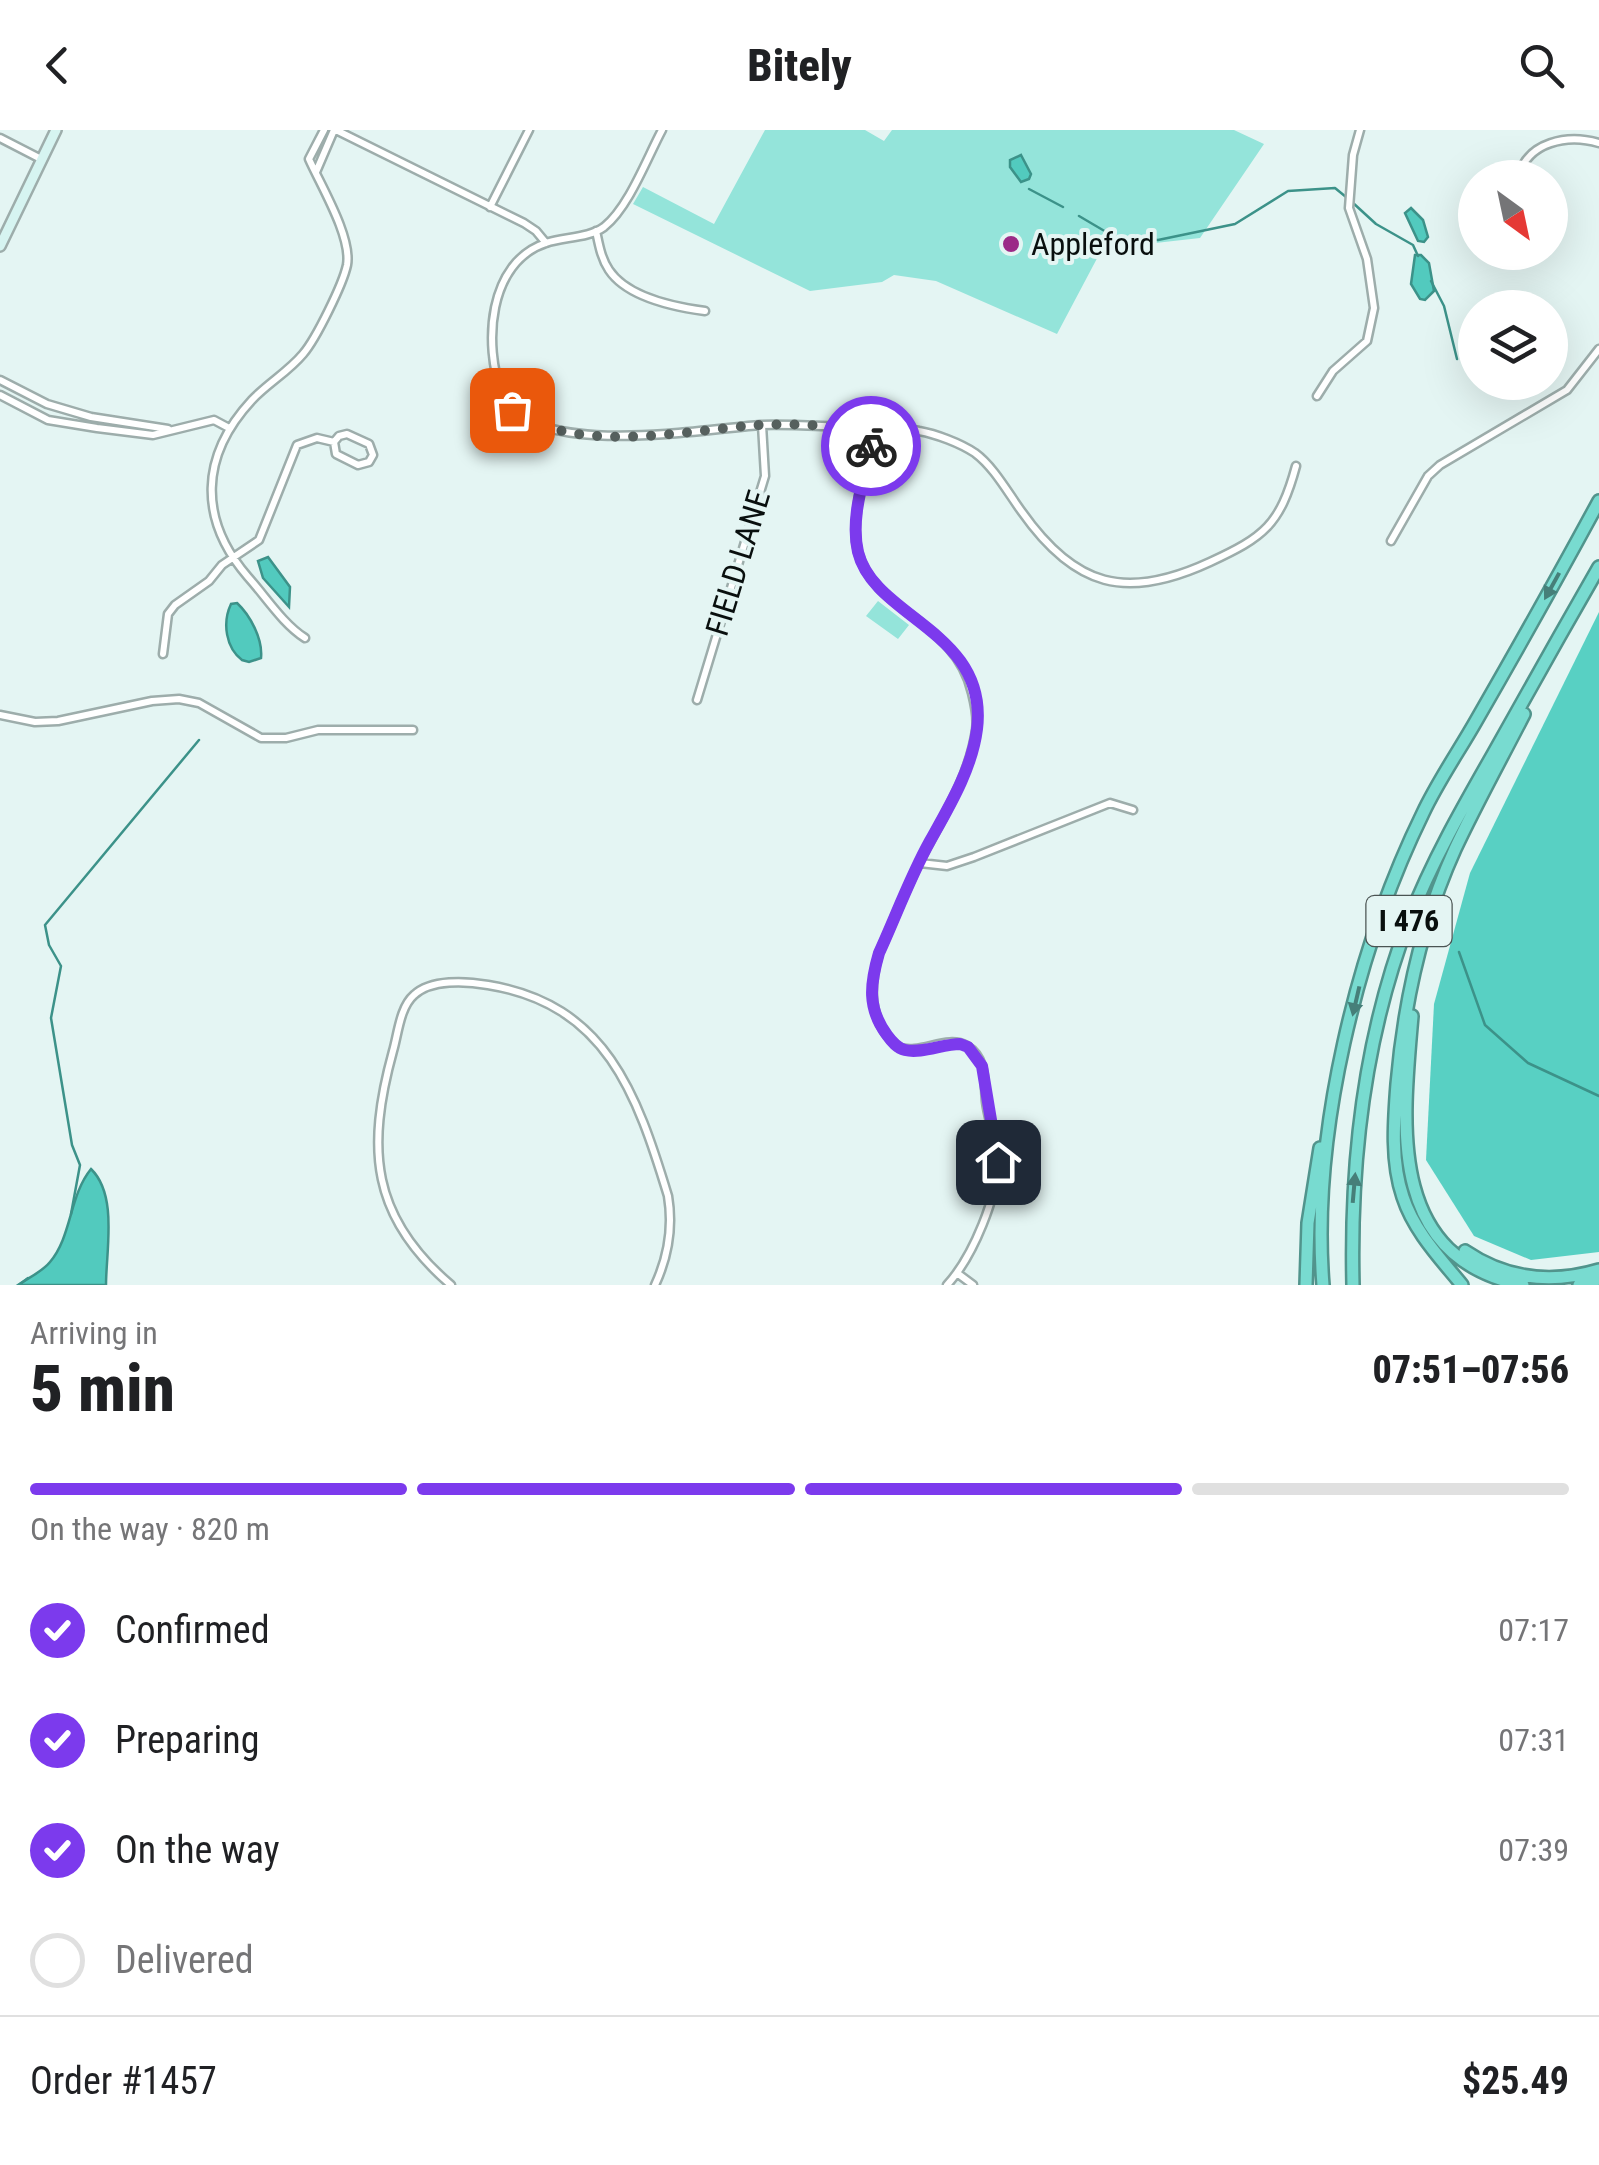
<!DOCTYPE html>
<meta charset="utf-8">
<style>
:root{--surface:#fff;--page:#f2f2f2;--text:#202124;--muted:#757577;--line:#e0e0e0;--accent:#7c3aed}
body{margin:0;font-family:"Roboto Condensed",sans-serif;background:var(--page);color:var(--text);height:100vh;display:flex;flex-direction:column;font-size:38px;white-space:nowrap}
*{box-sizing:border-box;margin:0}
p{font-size:32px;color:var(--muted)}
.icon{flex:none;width:55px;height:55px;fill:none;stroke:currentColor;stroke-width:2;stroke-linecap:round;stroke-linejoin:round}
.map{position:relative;height:1155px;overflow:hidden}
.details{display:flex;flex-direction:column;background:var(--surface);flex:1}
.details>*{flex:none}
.needle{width:65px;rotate:147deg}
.fabs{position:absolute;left:1458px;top:30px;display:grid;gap:20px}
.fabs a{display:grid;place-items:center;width:110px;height:110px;border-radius:50%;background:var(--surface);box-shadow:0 10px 40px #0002;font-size:50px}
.pin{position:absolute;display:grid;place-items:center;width:85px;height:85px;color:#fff;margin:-42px;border-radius:20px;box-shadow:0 5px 15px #0006}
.courier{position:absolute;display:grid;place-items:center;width:100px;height:100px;margin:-50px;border:8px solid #7c3aed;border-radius:50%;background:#fff;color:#222;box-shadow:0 2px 12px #0007}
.head em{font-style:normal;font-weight:800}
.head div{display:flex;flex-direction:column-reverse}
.head{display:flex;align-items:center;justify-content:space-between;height:170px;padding:0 30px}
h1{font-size:65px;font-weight:800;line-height:75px}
.bar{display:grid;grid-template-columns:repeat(4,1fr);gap:15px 10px;align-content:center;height:120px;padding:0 30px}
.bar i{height:12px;border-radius:8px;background:var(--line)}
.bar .active{background:var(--accent)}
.bar p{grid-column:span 4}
.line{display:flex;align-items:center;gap:25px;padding:0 30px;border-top:2px solid var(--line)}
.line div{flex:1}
ol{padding:0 30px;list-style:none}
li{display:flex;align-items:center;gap:30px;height:110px}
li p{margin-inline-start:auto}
li .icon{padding:10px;border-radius:50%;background:var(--accent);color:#fff;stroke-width:4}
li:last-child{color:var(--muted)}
li i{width:55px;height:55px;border:5px solid var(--line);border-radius:50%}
header{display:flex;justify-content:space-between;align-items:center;height:130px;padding:0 30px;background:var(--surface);font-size:45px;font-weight:800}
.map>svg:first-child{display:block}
.green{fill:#94e4da}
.forest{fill:#58d0c3}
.water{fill:#52cabe;stroke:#3c9289;stroke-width:2.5}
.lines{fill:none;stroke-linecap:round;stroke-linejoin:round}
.stream{stroke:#3c9289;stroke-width:2.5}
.minor-casing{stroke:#9dadab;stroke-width:11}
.secondary-casing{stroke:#9dadab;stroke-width:14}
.motorway-casing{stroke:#51948c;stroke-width:16}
.minor{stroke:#fff;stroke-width:6}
.secondary{stroke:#d6f4f1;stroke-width:9}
.motorway{stroke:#78dbd0;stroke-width:11}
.oneway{fill:#467f79}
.done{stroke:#56605e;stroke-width:10;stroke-dasharray:0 18}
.route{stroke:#7c3aed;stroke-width:12}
.poi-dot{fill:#9b2a87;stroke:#e4f5f3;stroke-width:4}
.labels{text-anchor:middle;stroke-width:8;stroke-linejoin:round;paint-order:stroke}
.shield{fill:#e4f5f3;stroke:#4b5453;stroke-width:2.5}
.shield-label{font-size:30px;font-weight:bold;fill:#090f0e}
.poi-label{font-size:32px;fill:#090f0e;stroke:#e4f5f3;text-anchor:start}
.street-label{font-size:32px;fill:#090f0e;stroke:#e4f5f3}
</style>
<header><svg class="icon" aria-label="back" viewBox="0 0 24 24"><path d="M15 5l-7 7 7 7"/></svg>Bitely<svg class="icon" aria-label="search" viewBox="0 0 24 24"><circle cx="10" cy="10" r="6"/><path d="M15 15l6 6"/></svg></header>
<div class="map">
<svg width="1599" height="1155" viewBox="0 0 1599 1155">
<rect width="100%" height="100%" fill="#e4f5f3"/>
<path class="green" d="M765,0H865L884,11L892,0H1234L1264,14L1200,108L1102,119L1057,204L936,151L894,145L882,152L810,161L633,74L643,57L714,94Z
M878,471L909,495L898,509L866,486Z"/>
<path class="forest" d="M1599,482V1122L1531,1130L1474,1106L1426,1030L1434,874L1470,743Z"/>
<path class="water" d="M1021,25L1031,44L1029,49L1021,52L1010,37V30Z
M1411,78L1423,90L1428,107L1424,112L1418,111L1405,83Z
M1415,125H1421L1429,133L1434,161L1425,170L1420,169L1411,154Z
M268,427L290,457L289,477L263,448L258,431Z
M237,473C250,485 263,509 261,528L249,532L242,530C226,518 222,493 231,474Z
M91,1039C118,1065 106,1121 106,1155H18C28,1148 42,1142 50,1132C72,1106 69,1066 91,1039Z"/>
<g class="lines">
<path class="stream" d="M1029,59L1063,77
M1352,72L1376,94L1413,115L1418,126
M1079,86L1113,106L1158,110L1235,94L1288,61L1335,58L1346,67
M1431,151L1444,176L1457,229
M1459,822L1485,895L1528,933L1599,966
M71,1084L80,1035L72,1015L51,888L61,836L49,815L45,795L199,610
M19,1155L28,1148"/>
<g class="minor-casing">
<path id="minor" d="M336,0L524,93L536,101L546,113
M662,0C647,28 629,77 604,97C589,108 563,107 546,113C488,132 483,215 502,264C527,330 705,299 760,295C787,294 815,296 843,297C867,298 895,296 919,301C936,304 960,313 975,323C994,337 1008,363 1022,382C1075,457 1126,471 1210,432C1264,407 1280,395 1296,336
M0,8L41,29
M316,42L334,0
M1518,48C1527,11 1568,4 1599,13
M490,77L529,0
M596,101C599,115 601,128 609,140C627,167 675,177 705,181
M0,250L47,274L91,287L168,299
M0,265L48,290L97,298L153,305L214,290L229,298
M1317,266L1333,241L1367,211L1374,178L1367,129L1349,78L1353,25L1360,0
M876,298C867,332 848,391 859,425C877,483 956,492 972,563C975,575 978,588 976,600C970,641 949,677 930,712C910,747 896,786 879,823C869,858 868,891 898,917C920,926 946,904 967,916C987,928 984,952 986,972C988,990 996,1008 997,1026C1000,1064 972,1128 947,1155
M347,304L369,314L373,325L369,332L358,335L336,324L334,312L339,306Z
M1391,411L1428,346L1440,335L1567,260L1599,219
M305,508C283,494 266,467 248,447C198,389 200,326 252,270C268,253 288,242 303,224C316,209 343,154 347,135C352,107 321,56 309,29L324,0
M163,524L168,484L175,475L209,451L222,435L259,410L297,315L317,308L334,312
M697,570L765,346L762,295
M0,585L35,592L58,591L152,571L179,569L199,573L261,608H286L318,600H413
M920,733L947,736L974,727L1110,673L1133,680
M957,1143L973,1155
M451,1155C371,1087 366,1019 393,921C398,904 400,877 414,865C431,849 466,851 488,855C606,874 637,964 668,1066C673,1096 668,1127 655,1155"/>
</g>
<g class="secondary-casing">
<path id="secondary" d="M0,116L56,0"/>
</g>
<g class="motorway-casing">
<path id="motorway" d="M1412,886C1403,992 1385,1128 1523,1155
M1465,1121C1506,1149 1552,1154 1599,1140
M1306,1155L1308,1093L1320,1018
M1323,1155C1311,1005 1357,818 1423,683C1438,651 1459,621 1476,591C1518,518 1559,445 1599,371
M1353,1155C1350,1031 1364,907 1409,790C1432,731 1463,677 1495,621C1529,560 1564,498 1599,437
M1462,1155C1440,1128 1414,1101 1403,1067C1391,1032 1394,992 1397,954C1404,873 1421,794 1455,719C1476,674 1501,629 1524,584
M1579,1155L1599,1149"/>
</g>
<use href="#minor" class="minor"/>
<use href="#secondary" class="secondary"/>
<use href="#motorway" class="motorway"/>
</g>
<defs><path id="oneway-solid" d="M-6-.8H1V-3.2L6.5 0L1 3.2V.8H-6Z" transform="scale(2.5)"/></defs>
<g class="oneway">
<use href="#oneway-solid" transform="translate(1552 456) rotate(119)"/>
<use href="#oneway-solid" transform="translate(1356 871) rotate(103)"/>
<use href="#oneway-solid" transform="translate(1354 1058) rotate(-85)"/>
</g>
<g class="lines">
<path class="done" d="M512,280C581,326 683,300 760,295C798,293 838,297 876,298L871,316"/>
<path class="route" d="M871,316C864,349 850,388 858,422C874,488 989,501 977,599C972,639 949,677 930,711C910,747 896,786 879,823C870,854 867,878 887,905C892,912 897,918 905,920C921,924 943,914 960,914L968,917L982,936L998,1032"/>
</g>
<circle class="poi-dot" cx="1011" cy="114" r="10"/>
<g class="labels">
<rect class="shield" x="1366.5" y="766" width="85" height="50" rx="8"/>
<g class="shield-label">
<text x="1409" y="801">I 476</text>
</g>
<g class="poi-label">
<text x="1031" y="125">Appleford</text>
</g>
<g class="street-label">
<text transform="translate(738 433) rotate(-73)" y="11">FIELD LANE</text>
</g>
</g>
</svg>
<div class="fabs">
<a><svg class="needle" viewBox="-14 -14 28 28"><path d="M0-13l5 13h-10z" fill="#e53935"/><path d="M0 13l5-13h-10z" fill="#757577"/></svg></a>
<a><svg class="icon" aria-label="layers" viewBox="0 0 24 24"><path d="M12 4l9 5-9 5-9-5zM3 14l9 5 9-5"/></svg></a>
</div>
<div class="pin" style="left:512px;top:280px;background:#ea580c"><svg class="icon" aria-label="bag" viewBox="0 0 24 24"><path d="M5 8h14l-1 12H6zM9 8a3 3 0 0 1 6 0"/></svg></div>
<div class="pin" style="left:998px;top:1032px;background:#1f2937"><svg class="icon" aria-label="home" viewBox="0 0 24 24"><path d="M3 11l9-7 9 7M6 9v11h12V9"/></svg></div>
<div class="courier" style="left:871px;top:316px"><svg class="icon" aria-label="bike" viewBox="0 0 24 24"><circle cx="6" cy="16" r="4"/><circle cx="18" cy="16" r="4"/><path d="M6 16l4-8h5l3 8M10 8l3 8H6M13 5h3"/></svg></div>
</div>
<section class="details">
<div class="head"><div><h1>5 min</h1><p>Arriving in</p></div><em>07:51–07:56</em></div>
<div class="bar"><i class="active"></i><i class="active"></i><i class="active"></i><i></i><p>On the way · 820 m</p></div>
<ol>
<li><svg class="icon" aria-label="check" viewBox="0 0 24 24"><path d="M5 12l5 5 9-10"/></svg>Confirmed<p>07:17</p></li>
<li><svg class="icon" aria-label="check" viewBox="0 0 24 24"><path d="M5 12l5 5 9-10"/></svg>Preparing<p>07:31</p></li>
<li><svg class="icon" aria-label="check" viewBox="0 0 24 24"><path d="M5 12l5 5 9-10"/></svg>On the way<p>07:39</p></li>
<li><i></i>Delivered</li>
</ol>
<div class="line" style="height:130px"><div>Order #1457</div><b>$25.49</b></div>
</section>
